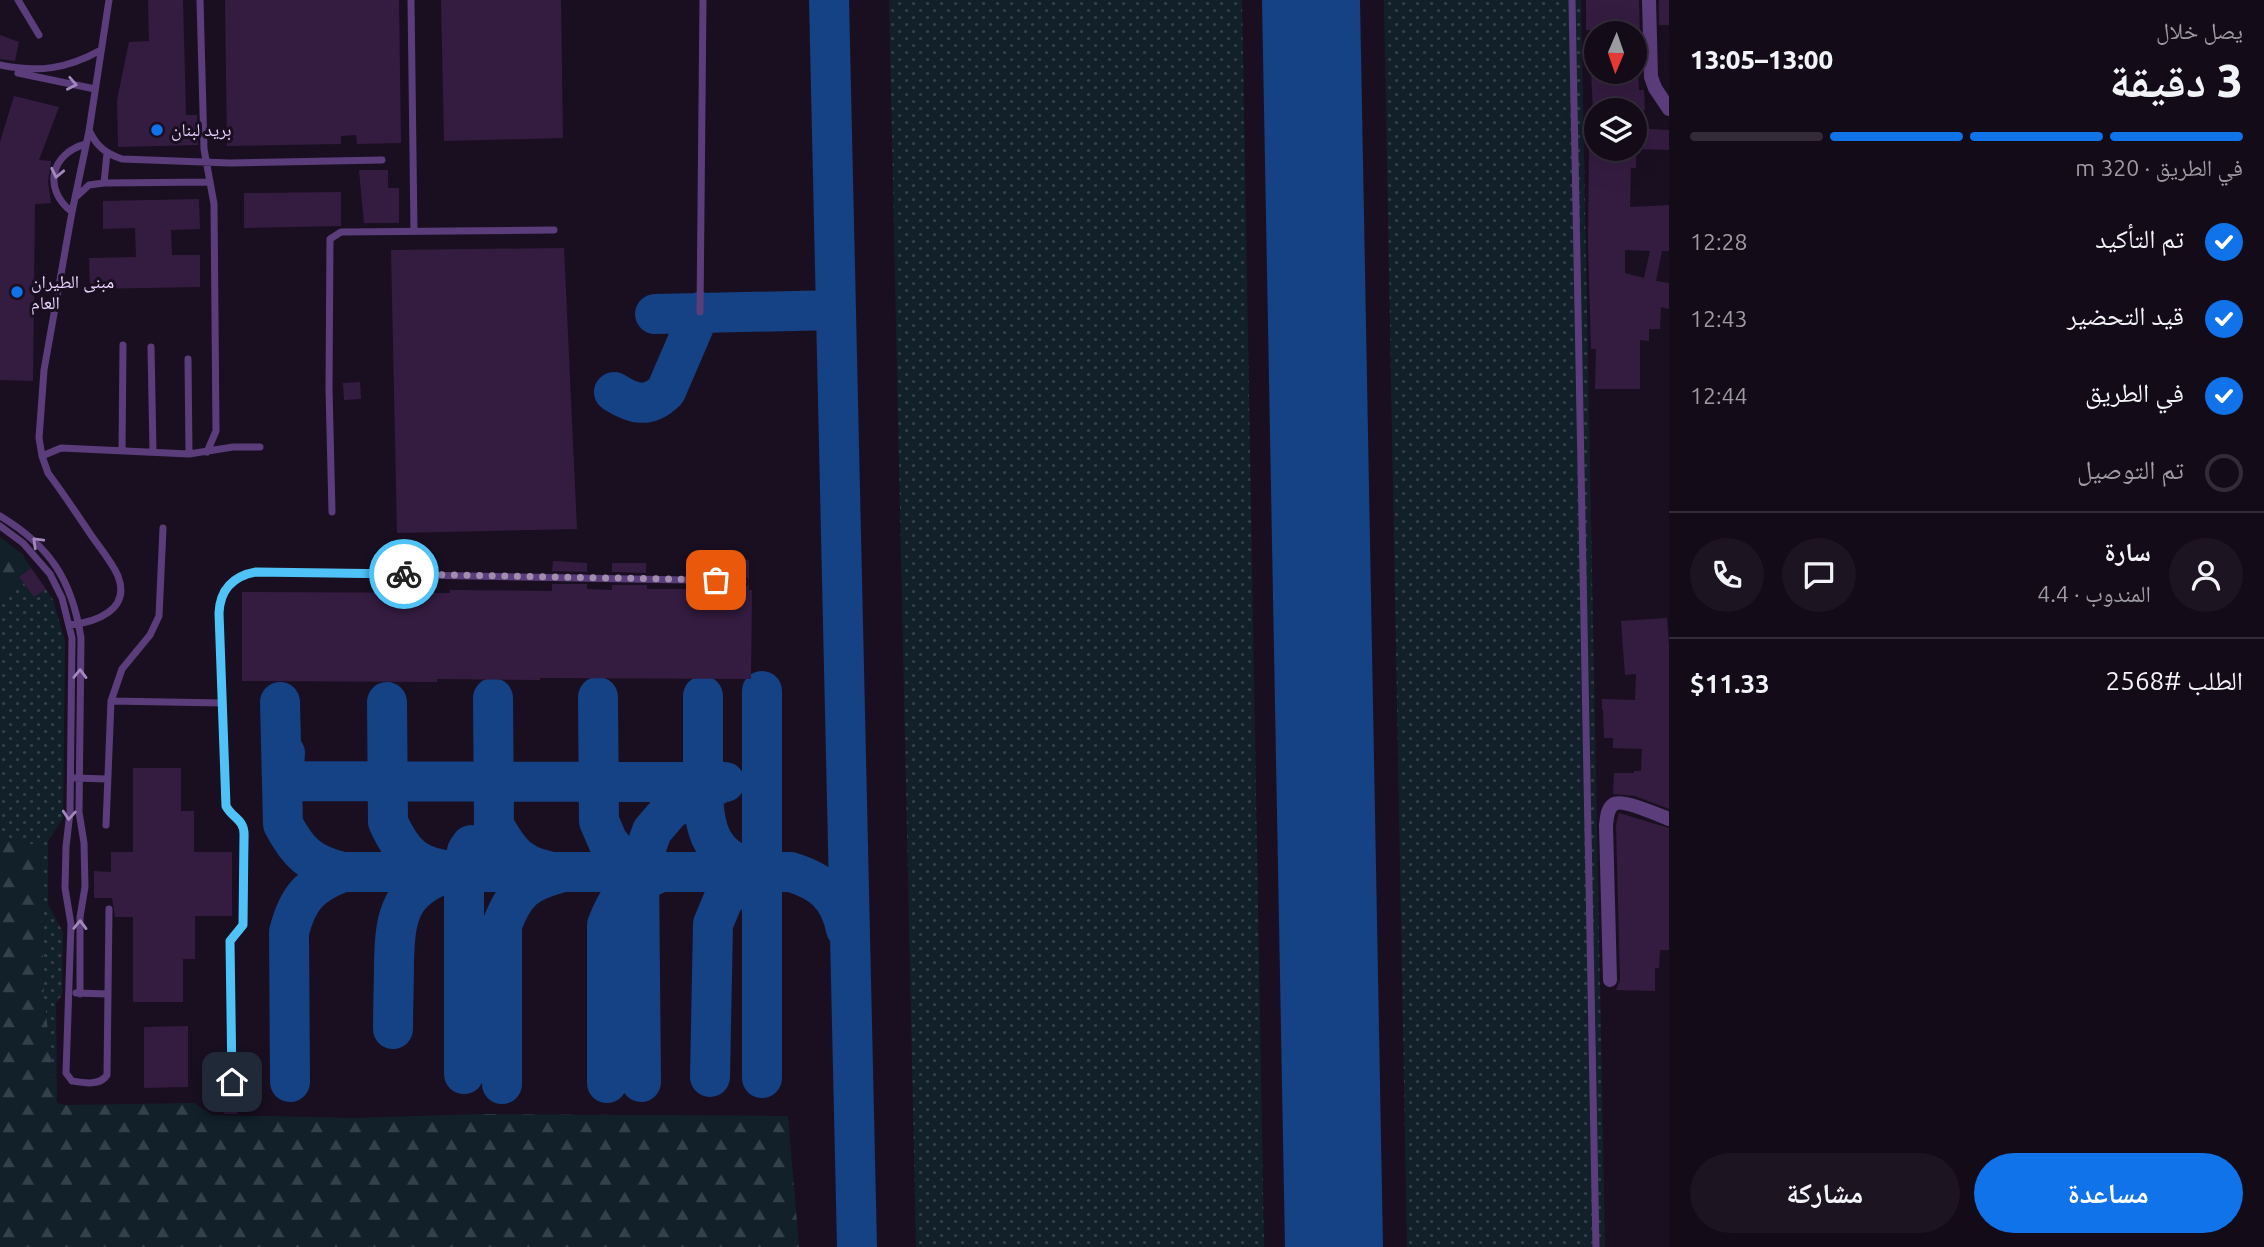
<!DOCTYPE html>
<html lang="ar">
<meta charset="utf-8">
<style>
:root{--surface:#140b19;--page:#1d1422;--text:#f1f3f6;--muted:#9d9ba2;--line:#332b38;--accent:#1073e9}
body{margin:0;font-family:Ubuntu,"Noto Naskh Arabic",sans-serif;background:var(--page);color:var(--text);direction:rtl;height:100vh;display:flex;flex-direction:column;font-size:26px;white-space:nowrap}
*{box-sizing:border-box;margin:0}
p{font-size:23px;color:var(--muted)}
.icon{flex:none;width:38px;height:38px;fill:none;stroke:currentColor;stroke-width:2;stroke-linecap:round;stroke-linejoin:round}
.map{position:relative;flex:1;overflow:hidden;direction:ltr}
.sheet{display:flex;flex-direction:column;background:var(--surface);width:595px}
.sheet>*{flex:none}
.needle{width:46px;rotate:182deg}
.fabs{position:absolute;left:1584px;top:21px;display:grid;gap:14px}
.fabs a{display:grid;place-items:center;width:63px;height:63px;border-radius:50%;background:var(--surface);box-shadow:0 7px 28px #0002,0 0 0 2px var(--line);font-size:35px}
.pin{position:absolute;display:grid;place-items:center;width:60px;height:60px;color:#fff;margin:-30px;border-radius:14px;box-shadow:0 4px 10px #0006}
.courier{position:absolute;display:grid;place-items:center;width:70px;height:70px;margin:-35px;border:5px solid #4fc3f7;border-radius:50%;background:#fff;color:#222;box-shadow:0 2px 9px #0007}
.head em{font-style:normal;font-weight:800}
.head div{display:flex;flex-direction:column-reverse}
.head{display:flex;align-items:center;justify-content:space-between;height:119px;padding:0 21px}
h1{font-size:46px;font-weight:800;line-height:52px}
.bar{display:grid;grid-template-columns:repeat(4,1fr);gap:10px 7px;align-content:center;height:84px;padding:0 21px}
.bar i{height:9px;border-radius:5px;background:var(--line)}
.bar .selected{background:var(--accent)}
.bar p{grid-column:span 4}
.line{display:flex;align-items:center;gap:18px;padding:0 21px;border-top:2px solid var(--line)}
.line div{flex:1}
.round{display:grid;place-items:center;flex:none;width:74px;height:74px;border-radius:37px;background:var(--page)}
ol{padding:0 21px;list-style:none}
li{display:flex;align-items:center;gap:21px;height:77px}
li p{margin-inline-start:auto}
li .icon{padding:7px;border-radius:50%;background:var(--accent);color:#fff;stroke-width:4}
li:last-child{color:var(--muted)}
li i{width:38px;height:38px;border:4px solid var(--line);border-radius:50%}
.cta{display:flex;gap:14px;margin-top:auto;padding:14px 21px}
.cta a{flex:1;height:80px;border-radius:42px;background:var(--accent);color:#fff;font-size:28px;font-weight:800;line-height:80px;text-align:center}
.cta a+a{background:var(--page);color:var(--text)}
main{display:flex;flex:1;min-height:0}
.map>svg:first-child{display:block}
.grass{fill:url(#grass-dots)}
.forest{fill:url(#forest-firs)}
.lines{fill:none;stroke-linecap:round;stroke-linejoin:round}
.taxiway{stroke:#154185;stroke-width:40}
.runway{stroke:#154185;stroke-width:98}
.building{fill:#341c40;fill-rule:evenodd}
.lane{stroke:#5c3d7c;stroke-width:7}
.street{stroke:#5c3d7c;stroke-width:14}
.oneway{stroke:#a288bc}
.done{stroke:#a18eaf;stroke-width:7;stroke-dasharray:0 12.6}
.route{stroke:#4fc3f7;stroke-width:9}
.poi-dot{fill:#1073e9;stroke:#1a0f21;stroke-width:2.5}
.labels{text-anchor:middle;stroke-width:6;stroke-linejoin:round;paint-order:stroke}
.poi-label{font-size:18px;fill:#e9d2fc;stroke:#1a0f21;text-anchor:start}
</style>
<main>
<section class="sheet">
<div class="head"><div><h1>3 دقيقة</h1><p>يصل خلال</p></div><em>13:00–13:05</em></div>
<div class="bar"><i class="selected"></i><i class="selected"></i><i class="selected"></i><i></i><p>في الطريق · 320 m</p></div>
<ol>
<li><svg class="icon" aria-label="check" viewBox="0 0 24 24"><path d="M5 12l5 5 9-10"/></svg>تم التأكيد<p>12:28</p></li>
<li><svg class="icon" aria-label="check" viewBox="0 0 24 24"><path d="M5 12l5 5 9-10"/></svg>قيد التحضير<p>12:43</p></li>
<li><svg class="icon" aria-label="check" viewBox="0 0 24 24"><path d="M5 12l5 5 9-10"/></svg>في الطريق<p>12:44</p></li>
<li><i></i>تم التوصيل</li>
</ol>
<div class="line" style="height:126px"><a class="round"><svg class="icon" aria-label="person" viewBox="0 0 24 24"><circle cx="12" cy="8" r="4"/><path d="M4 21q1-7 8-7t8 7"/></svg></a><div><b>سارة</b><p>المندوب · 4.4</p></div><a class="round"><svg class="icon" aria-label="chat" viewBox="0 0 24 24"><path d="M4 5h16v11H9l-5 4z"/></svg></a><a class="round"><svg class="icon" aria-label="phone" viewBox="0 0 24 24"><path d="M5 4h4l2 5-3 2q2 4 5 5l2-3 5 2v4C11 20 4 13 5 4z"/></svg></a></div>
<div class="line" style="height:91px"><div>الطلب #2568</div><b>$11.33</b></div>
<div class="cta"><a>مساعدة</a><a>مشاركة</a></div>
</section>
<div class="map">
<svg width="1669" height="1247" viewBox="0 0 1669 1247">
<defs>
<pattern id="grass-dots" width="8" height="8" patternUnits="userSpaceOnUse" patternTransform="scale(1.75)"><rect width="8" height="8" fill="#12202a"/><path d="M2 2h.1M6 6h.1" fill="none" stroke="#34404a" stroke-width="1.8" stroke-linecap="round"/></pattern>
<pattern id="forest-firs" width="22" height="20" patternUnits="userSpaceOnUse" patternTransform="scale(1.75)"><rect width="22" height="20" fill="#12202a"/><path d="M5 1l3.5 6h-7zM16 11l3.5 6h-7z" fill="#34404a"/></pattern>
</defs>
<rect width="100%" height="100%" fill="#1a0f21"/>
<path class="grass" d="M889,0H1242L1264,1247H916Z
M1384,0H1581L1605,1247H1407Z
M19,577L34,597L46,589L53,600L65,641L63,818L48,841V905L63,932L62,995L56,1003L57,1103L44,998L40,846L0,838V597L13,592Z"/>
<path class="forest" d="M0,537L22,554L31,568L19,577L13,592L0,597Z
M0,838L40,846L44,998L57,1103L66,1105L194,1103L213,1115L355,1118L482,1114L788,1116L799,1247H0Z"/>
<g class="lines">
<path class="taxiway" d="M829,0L857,1247
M655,314L836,310
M614,392C633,404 648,409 666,391L700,312
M762,691V1078
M703,696C703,721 703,747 703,772C703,823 703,859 763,872L739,883L723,900L713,924L710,1077
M598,697L599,821L608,842L622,858L639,868L661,872C628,886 620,891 607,925V1083
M493,698L494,825C511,856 523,869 560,873C526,882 515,891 502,925V1084
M280,702L283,824C298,853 311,865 343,872H791C823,882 839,896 846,929
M387,702L388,822C403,855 416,867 452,871C400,888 395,914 394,963C394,985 393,1007 393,1029
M285,753L283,781L725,782
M464,1074V872L467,851L471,845
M290,1082L289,932C298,897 310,885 343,872
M641,1082L639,868L652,831L670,810L703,790L719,784"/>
<path class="runway" d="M1311,0L1334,1247"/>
</g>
<path class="building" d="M148,0H183L186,115H197L198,145L118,147L117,100L129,42L149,41Z
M225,0H399L401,143L357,144L356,135L341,136V144L227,146Z
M441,0H561L563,138L444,141Z
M1586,0H1639L1640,33H1620V30H1586Z
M1659,0H1669V25H1659Z
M0,35L19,42L15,61L0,59Z
M1591,72H1638L1639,90H1644L1645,110H1593Z
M14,96L59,107L39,160L51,161L48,182L51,203L35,204L33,381L0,380V142Z
M1634,128L1669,130V150L1636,149V168H1631L1630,207L1669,205V251H1662L1656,281L1669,283V309L1661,307L1660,329H1649V341L1640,340V389H1595L1596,349H1591L1588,243L1589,149H1634ZM1625,250L1650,251L1644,278L1625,273Z
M359,170H388V188H399V223H364Z
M341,192V226L244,228V193Z
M199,199L200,229L171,230L172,255H200V287L90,289L89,258L136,257L135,228L103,229V201Z
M564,248L577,529L397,533L391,250Z
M360,382L361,399L344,400L343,383Z
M749,560V590H752L751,679L540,678V680L437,679V682L242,681V592L450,593V590L552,591V584H587V589L612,590V585H647V589H712V587H744L748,585L749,580L744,575L712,574V561Z
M553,561L587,563V572L552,571Z
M612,563H646V573L612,572Z
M31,568L46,589L34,597L19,577Z
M1667,618L1669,645V809L1635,796L1613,794L1614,773H1634V771H1641L1642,749L1613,748V738H1604L1603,710H1602V699L1635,700L1636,674L1625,675L1621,621Z
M133,768H181V811H194V852H232V916H195V959H183V1002H133V917H115L112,898H94V871L111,872V852H133Z
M1619,813L1669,828V950H1660L1659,968H1655V991L1616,990L1620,980L1616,825Z
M188,1026V1087L144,1088V1027Z
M225,1102H238L237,1114H224Z"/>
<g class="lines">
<path class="lane" d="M18,0L39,35
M200,0L204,149L214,204L216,431L207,452
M411,0L414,231
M1572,0L1596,1247
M0,65C38,73 67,69 101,50
M18,73L95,89
M90,132C97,147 107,154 122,159L230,163L382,160
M104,183L107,153
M76,197L89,185L104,183L210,182
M72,212C42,189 51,153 86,144
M700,312L703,0
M151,347L153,452
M188,359L189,454
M122,451L123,345
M42,456L61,448L189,454L233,447H260
M332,512L329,388L330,239L341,232L554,230
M0,516C50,546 72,580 81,638L79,812L84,843L85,887L80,917V994
M0,526L23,543L50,574L62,598L72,638L70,812L66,847L65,888L71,924L66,1073L72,1081C84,1083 100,1086 107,1075L109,909
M70,625C96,622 131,610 118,576C112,562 100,548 91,535C77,514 63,493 48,473L42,456L39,438L44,370L72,212L89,131L109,0
M111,701L222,703
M75,778L107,779
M106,825L111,701L122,669L150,635L159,616L163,528
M76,993L108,994
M232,1082L230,941L243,925L245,834C243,818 227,816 226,801L219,613C220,590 233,576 256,572L743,581"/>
<path class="street" d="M1649,0L1651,77L1655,88L1669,109
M1610,980L1606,825C1607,818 1607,808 1614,804C1622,799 1659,815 1669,819"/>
</g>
<defs><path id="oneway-chevron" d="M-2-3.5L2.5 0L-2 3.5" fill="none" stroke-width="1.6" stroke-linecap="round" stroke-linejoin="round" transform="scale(1.75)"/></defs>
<g class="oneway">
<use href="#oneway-chevron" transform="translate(72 84) rotate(11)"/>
<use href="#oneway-chevron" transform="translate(57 173) rotate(102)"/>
<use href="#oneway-chevron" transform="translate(37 542) rotate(-136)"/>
<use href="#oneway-chevron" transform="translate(80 674) rotate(-89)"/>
<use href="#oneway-chevron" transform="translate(69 815) rotate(94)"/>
<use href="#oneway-chevron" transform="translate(80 925) rotate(-89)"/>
</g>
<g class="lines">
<path class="done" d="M404,574L716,580"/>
<path class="route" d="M232,1082L230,941L243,925L244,834C244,819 232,818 226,806L219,613C220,590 233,576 256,572L404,574"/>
</g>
<g class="poi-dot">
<circle cx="157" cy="130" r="7"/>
<circle cx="17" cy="292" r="7"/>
</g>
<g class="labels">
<g class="poi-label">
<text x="171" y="136">بريد لبنان</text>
<text x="31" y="288">مبنى الطيران<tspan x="31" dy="21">العام</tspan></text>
</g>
</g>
</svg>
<div class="fabs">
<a><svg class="needle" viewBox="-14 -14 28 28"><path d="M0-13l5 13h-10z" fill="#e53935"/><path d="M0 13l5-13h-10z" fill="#9d9ba2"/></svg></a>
<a><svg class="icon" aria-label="layers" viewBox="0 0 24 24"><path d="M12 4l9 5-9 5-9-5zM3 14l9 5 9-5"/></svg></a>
</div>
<div class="pin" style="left:716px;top:580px;background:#ea580c"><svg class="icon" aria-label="bag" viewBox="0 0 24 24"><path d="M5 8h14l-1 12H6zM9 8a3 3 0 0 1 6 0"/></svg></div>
<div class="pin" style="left:232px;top:1082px;background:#1f2937"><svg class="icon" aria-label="home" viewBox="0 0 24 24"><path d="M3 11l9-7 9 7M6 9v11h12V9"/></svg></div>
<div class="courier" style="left:404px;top:574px"><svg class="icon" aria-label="bike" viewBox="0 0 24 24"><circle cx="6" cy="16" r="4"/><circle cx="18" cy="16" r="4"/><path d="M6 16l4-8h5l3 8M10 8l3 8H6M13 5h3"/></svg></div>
</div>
</main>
